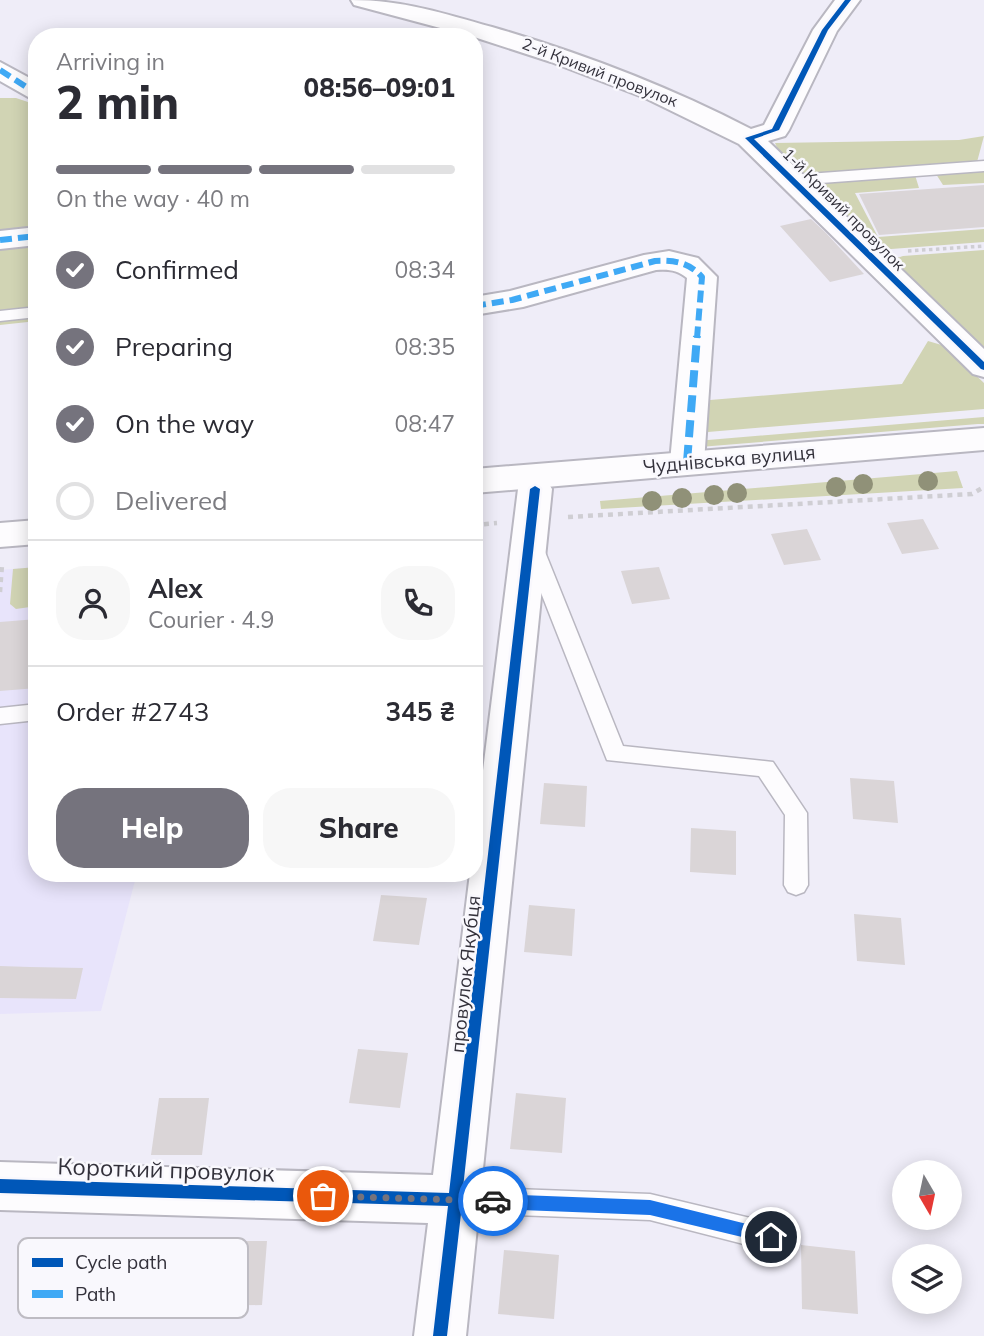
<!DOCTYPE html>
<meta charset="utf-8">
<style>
:root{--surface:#fff;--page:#f7f7f7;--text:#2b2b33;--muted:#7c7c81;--line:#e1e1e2;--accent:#75737d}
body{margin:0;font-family:Mulish,sans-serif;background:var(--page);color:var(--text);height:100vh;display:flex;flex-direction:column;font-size:26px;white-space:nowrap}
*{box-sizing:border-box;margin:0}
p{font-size:23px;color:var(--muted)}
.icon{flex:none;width:38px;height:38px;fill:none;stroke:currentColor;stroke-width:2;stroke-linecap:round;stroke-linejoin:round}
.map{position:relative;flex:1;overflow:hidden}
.side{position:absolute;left:28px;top:28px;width:455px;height:854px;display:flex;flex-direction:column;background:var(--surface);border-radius:28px;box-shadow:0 4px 18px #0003}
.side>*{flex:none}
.needle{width:46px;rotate:171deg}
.fabs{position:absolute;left:892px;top:1160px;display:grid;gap:14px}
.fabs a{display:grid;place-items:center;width:70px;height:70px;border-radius:50%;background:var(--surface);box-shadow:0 4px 18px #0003;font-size:35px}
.pin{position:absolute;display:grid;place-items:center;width:60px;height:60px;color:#fff;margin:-30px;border:4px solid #fff;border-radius:50%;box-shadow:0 2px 7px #0007}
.courier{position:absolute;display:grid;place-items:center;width:70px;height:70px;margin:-35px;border:5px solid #1a73e8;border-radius:50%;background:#fff;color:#222;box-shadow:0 2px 9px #0007}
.summary em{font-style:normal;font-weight:800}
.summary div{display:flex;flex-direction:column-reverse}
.summary{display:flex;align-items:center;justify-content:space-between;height:119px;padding:0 28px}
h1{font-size:46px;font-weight:800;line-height:52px}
.bar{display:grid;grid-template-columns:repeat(4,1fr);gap:10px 7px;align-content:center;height:84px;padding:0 28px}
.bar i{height:9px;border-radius:5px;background:var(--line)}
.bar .current{background:var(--accent)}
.bar p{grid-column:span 4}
.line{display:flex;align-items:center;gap:18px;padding:0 28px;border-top:2px solid var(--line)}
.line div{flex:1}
.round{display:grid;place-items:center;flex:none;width:74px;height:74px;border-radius:28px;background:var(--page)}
ol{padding:0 28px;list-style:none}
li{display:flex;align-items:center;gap:21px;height:77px}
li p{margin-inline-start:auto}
li .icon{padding:7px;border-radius:50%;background:var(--accent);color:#fff;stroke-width:4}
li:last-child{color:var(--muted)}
li i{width:38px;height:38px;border:4px solid var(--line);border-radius:50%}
.button{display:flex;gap:14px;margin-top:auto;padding:14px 28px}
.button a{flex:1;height:80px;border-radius:28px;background:var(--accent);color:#fff;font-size:28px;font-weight:800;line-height:80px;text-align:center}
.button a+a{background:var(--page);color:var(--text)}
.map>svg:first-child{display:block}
.built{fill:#e8e4fb}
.green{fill:#d1d4b4}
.building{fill:#dad5d7}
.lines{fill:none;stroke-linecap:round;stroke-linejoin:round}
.service-casing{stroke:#b9b7c1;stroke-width:3}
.minor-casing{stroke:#b9b7c1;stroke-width:4}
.primary-casing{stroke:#b9b7c1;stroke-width:4}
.path-far1{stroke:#cfced3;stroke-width:3.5;stroke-dasharray:3.5 3.5;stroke-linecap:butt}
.path{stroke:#cfced3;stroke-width:4.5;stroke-dasharray:5 5;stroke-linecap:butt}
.service{fill:#fdfcfe;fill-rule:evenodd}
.minor{fill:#fdfcfe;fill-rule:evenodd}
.primary{fill:#fdfcfe;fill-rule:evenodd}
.quiet-far1{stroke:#3fa9f5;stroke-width:6;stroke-dasharray:12 6;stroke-linecap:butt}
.quiet{stroke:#3fa9f5;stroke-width:8;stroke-dasharray:17 8;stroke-linecap:butt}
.cycleway-casing{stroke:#f9f8fd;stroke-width:5}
.cycleway{fill:#0057b8;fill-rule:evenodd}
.tree{fill:#909178}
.route{fill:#1a73e8}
.done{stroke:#75737d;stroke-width:7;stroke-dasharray:0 12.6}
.labels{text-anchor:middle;stroke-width:5;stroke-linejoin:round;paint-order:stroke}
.far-street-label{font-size:16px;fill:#33313b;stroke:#f9f8fd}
.street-label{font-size:19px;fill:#33313b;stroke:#f9f8fd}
.near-street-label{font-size:23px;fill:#33313b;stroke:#f9f8fd}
.key{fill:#f9f8fd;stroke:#bebcc3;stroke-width:2}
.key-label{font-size:19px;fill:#33313b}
</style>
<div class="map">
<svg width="984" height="1336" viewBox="0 0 984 1336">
<rect width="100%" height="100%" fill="#efedf8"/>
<path class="built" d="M37,567V873H137L101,1011L0,1014V570Z"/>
<path class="green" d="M0,98H16L37,105V321L0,325Z
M984,136L977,162L800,175L780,154L775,143L959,140Z
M984,171V183L943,185L936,174Z
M915,175L919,188L855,193L878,237L984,229V242L878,250L814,187L820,182Z
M984,250V353L888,261L903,256Z
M928,341L945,346L984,383V409L696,433L698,401L902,384Z
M984,417V424H978L712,446L700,447L696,441Z
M957,471L963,488L601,509L600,501Z
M37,567V606L16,609L10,604L13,569Z"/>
<path class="building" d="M984,185V227L879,235L859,194Z
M811,219L826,233L864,274L830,282L780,226Z
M923,519L939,549L902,554L887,523Z
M807,529L821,560L784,565L771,534Z
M659,567L670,599L632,604L621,571Z
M37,619V688L0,691V622Z
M850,778L894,781L898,823L853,819Z
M544,783L587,786L585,827L540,824Z
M691,828L736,831V875L690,872Z
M381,895L427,898L419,945L373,941Z
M529,905L575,909L572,956L524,952Z
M854,914L901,918L905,965L857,961Z
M0,966L30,967L83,968L76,999L0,998Z
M358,1049L408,1053L400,1108L349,1103Z
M516,1093L566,1098L562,1153L510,1149Z
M159,1098H209L202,1155H151Z
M214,1241H267L262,1305L206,1306Z
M801,1245L855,1251L858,1314L802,1309Z
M504,1250L559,1255L554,1319L498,1314Z"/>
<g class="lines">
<g class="service-casing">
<path id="service" d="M984,161V171L794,185L786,180L794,175Z
M37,307V317L0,321V311Z
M533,540L543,547L623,746L773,762L807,813L808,885L804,892L796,895L788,892L784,885L785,815L759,776L607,760L523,547Z
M37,704V720L0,724V708Z
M457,1187L650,1194L771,1223L781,1227L785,1237L781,1247L771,1251L650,1220L457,1213L447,1209L443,1200L447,1191Z"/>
</g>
<g class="minor-casing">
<path id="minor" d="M351,0C403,0 442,13 492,27C582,53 668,86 751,129L764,125L813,30L835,0H860L837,31L789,130L785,136L768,141L984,349V377L973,374L739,144L645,98L551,62L474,37L354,5Z
M0,62L37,82V102L0,81Z
M37,227V245L0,249V231Z
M669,251L698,258L717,277L704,462L699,470L687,473L675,470L670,462L687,278C677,270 669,269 656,270L523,307L474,315V297L510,291L644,255Z
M535,477L547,481L552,489L466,1336H414L428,1223L0,1210V1162L433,1175L470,873H474V843L518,489L523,481Z"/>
</g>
<g class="primary-casing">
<path id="primary" d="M984,428V450L474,493V469Z
M37,520V544L0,547V523Z"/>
</g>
<path class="path-far1" d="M908,251L984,246"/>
<path class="path" d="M568,517L972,494L984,487
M474,525L497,523
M0,592L2,565"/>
<use href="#service" class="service"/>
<use href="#minor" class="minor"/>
<use href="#primary" class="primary"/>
<path class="quiet-far1" d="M0,70L37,94
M0,240L37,236
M474,306L512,300L655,261C674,260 689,262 702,277L697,338"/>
<path class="quiet" d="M687,462L697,336"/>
<g class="cycleway-casing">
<path id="cycleway" d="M845,0H851L828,30L779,130L754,139L984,362V370L981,369L745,138L772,129L822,30Z
M535,486L540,489L462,1197L464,1200L462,1205L447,1336H433L448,1206L0,1193V1179L449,1193L530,489Z"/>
</g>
<use href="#cycleway" class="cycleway"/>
</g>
<g class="tree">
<circle cx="928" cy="481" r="10"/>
<circle cx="863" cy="484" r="10"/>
<circle cx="836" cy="487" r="10"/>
<circle cx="737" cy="493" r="10"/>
<circle cx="714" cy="495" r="10"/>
<circle cx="682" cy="498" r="10"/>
<circle cx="652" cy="501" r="10"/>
</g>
<path class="route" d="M493,1194L650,1200L771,1230L778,1237L771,1244L650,1215L493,1209L485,1201Z"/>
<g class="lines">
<path class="done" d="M323,1196L493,1201"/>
</g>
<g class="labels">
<g class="far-street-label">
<text transform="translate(600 72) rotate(21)" y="6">2-й Кривий провулок</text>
<text transform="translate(844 209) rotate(45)" y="6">1-й Кривий провулок</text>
</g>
<g class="street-label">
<text transform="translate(729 459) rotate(-5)" y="7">Чуднівська вулиця</text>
<text transform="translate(465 974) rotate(-84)" y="7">провулок Якубця</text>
</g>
<g class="near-street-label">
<text transform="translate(166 1170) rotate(2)" y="8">Короткий провулок</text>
</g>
</g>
<rect x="18" y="1238" width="230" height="80" rx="10" class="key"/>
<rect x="32" y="1258" width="31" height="9" fill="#0057b8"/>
<rect x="32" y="1290" width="31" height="8" fill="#3fa9f5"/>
<g class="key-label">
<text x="75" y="1269">Cycle path</text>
<text x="75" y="1301">Path</text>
</g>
</svg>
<div class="fabs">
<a><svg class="needle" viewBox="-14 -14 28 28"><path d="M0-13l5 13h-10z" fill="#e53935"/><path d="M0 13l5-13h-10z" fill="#7c7c81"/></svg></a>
<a><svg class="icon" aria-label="layers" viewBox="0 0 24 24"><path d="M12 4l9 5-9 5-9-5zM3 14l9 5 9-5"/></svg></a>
</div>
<div class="pin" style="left:323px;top:1196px;background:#ea580c"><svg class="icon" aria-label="bag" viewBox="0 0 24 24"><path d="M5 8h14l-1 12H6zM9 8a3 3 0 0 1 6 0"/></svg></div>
<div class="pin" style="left:771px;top:1237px;background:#1f2937"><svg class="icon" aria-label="home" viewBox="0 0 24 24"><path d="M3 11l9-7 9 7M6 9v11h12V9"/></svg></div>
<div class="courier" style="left:493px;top:1201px"><svg class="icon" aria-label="car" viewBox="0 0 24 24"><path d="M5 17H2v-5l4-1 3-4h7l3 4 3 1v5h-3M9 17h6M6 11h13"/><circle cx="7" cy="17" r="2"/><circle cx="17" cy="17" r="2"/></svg></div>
<section class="side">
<div class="summary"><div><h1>2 min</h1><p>Arriving in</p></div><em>08:56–09:01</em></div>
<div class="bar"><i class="current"></i><i class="current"></i><i class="current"></i><i></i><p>On the way · 40 m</p></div>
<ol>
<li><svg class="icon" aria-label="check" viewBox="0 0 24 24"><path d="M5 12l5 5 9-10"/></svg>Confirmed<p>08:34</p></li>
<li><svg class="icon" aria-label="check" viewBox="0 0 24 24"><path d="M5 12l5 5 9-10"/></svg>Preparing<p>08:35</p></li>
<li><svg class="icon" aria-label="check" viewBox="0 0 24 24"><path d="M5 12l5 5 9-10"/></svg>On the way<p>08:47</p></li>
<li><i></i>Delivered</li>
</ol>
<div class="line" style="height:126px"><a class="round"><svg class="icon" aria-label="person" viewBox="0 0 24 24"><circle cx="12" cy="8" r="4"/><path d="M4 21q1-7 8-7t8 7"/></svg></a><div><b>Alex</b><p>Courier · 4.9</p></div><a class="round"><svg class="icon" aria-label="phone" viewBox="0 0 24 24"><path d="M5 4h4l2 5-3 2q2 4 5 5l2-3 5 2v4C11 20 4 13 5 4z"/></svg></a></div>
<div class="line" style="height:91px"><div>Order #2743</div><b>345 ₴</b></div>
<div class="button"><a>Help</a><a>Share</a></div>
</section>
</div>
